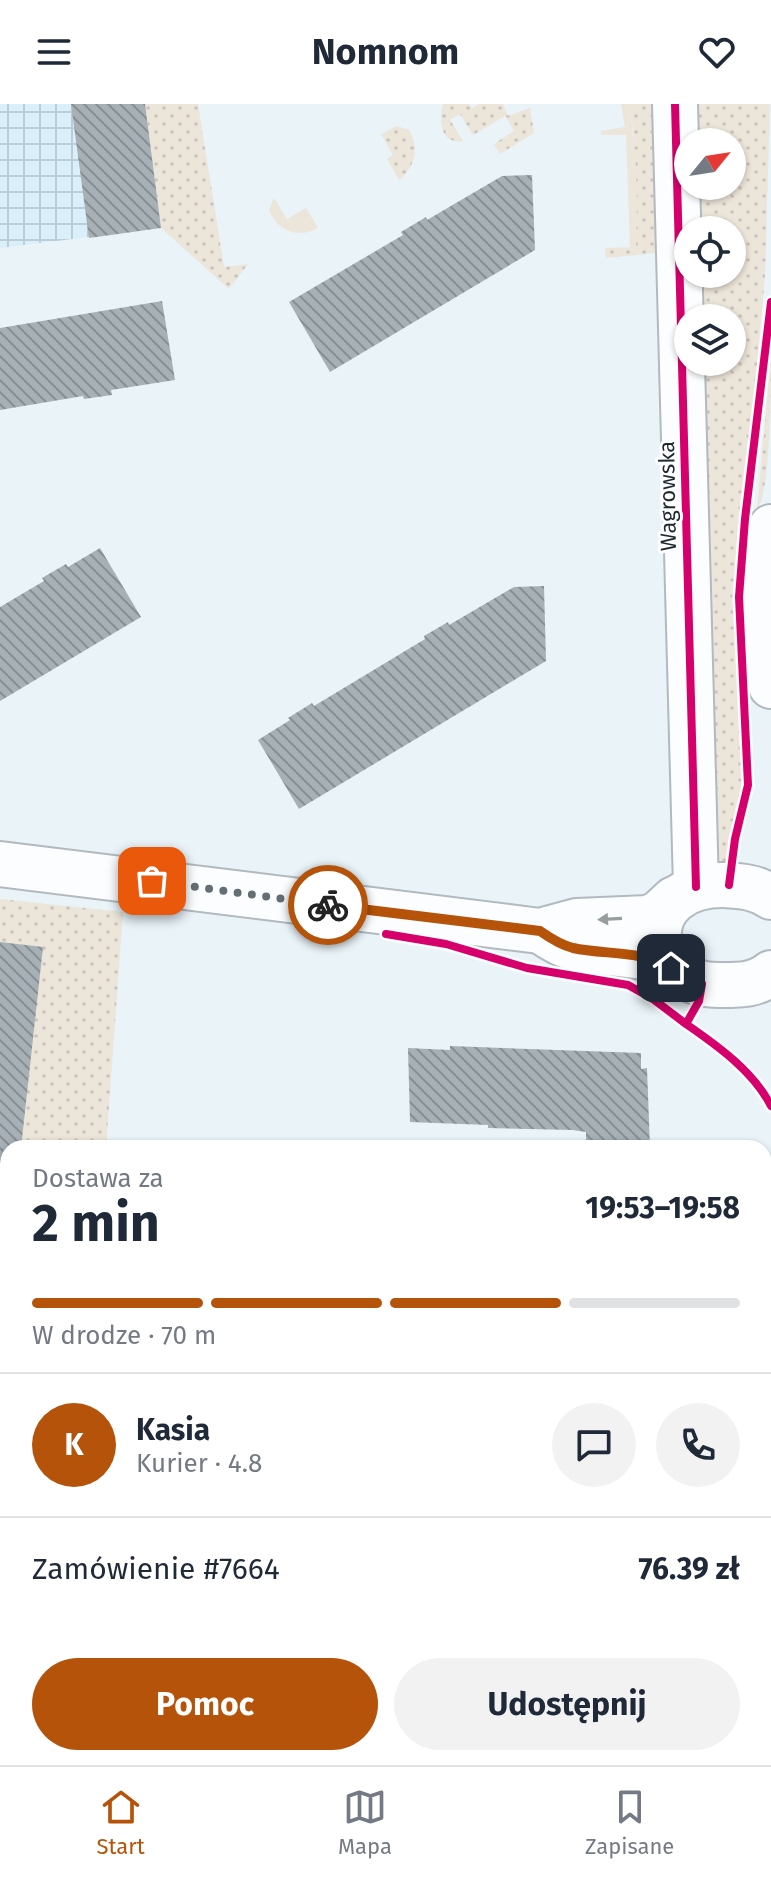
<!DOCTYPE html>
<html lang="pl">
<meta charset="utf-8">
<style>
:root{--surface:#fff;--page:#f2f2f3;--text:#1f2937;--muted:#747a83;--line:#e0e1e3;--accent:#b45309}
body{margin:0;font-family:"Fira Sans",sans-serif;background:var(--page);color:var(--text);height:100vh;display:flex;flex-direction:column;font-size:30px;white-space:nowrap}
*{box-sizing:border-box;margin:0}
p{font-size:26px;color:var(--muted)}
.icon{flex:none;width:44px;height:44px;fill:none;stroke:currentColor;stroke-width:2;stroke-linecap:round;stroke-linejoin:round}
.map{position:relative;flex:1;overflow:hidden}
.sheet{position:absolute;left:0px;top:1036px;width:772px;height:626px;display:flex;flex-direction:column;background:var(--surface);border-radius:24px 24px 0 0;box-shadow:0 2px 6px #0004}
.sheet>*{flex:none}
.needle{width:52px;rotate:60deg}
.tools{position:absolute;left:674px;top:24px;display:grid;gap:16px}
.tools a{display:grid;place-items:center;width:72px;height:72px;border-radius:50%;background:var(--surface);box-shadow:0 2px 6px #0004;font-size:40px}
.pin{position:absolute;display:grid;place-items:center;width:68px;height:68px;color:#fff;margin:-34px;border-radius:16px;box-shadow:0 4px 12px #0006}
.courier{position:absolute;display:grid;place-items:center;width:80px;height:80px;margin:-40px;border:6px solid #b45309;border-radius:50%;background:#fff;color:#222;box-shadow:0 2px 10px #0007}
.head em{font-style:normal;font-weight:700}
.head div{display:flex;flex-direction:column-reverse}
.head{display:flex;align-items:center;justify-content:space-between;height:136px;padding:0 32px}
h1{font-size:52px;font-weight:700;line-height:60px}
.bar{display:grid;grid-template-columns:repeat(4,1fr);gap:12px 8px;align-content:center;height:96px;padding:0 32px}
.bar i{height:10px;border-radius:6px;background:var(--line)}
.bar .current{background:var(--accent)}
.bar p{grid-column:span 4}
.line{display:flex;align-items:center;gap:20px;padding:0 32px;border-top:2px solid var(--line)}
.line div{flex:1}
.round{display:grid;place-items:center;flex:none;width:84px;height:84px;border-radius:42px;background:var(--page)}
.button{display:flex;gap:16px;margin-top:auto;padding:16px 32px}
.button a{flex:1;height:92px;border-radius:48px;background:var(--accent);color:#fff;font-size:32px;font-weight:700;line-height:92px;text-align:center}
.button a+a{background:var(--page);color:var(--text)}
header{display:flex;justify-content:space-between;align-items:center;height:104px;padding:0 32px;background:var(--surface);font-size:36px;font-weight:700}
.dock{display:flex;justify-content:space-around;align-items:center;height:112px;border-top:2px solid var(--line);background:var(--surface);font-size:22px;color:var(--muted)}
.dock a{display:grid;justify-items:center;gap:4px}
.dock .current{color:var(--accent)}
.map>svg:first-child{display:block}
.industrial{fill:url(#industrial-grid)}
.grass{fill:url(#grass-dots)}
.garden{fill:#ece5d9}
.building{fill:url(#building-back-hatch)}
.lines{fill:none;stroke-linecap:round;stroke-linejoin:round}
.minor-casing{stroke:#b1bac0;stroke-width:48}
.minor{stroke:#fcfdfe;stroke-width:44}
.cycleway-casing{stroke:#fefefe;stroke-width:13}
.cycleway{stroke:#d6006c;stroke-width:8}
.oneway{fill:#989da0}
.done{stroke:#646f75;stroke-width:8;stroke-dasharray:0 14.4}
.route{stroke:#b45309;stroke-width:10}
.labels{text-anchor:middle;stroke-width:6;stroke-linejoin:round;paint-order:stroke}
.street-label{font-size:22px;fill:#1d282e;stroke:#fefefe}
</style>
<header><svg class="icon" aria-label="menu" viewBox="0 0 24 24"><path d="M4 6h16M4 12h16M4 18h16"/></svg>Nomnom<svg class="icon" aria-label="heart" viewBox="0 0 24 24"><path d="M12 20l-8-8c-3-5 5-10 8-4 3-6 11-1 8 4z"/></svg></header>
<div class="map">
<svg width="771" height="1661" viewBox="0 0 771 1661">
<defs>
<pattern id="industrial-grid" width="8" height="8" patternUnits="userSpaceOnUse" patternTransform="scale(2)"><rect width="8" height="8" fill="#daeffa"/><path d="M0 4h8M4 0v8" fill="none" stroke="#bbcdd7"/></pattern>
<pattern id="grass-dots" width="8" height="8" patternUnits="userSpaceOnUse" patternTransform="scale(2)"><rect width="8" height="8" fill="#ece5d9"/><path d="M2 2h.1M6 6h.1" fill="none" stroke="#cac4bb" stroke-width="1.8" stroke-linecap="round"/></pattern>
<pattern id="building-back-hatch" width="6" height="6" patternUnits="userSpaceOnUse" patternTransform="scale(2)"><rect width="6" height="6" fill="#a6b0b5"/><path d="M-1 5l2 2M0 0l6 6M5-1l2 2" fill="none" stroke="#878f94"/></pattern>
</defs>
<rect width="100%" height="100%" fill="#e9f3f8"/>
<path class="industrial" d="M0,0H145L161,124L0,144Z"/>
<path class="grass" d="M145,0H198L224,163L248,160L229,185L161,124Z
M443,0H469L472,4L479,0H503L508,12L530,4L534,29L500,50L494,40L514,27L505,12L473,31L460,10L450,16L463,37C440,40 439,18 443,0Z
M629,0H663L666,148L606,154L605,144L635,143L634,31Z
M687,0H770L765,171L746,388L743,520V661L736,760L715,761L693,258H732V214H692L691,170H732V126H690L689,82H732V38H688Z
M397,22L409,26C420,44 415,63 399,76L387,55L393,51L381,30Z
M771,253C771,281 771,391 757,405Z
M0,795L123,808L106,1044H8V1253H0Z
M0,1649H8V1654H242L243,1661H0Z"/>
<path class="garden" d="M621,0H629C637,47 638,95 636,143H630L626,31H601V27L625,23Z
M274,94L287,115L306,104L318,124C297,135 278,127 269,106Z"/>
<path class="building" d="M71,0H145L161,124L89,134Z
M532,71L535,146L330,268L289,198L403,131L401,128L426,113L427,116L502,72Z
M162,197L175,276L111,286L112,291L84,295L83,292L0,306V224Z
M100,444L141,513L0,597V503L44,477L42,474L66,460L68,463Z
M544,482L546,557L299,705L258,636L290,616L288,614L312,599L314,602L425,535L424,532L448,518L449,521L514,483Z
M0,838L43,843L21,1044H8V1072L0,1071Z
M450,942L641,949V965L647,964L650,1044H586V1028L572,1026L488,1024V1021L410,1018L408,944L450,946Z"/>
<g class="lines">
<g class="minor-casing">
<path id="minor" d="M675,0L696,783
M771,423L764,507L771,582
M0,760L540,827L577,817L648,814L659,809L674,795
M771,793C756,783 742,782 724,781C636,780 640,880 718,881C738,881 755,882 771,869
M542,828C551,834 560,840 570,843C603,853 641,845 671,864
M0,1289H8"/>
</g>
<use href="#minor" class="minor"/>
<g class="cycleway-casing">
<path id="cycleway" d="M675,0L696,783
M729,781L735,735L748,681L739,493L745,415L771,198
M386,830L446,840L527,864L628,881L653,895L686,920L699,897L702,880
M686,920C718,942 754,968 771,1002"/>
</g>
<use href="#cycleway" class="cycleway"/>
</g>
<defs><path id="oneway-solid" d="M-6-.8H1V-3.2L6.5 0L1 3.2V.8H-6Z" transform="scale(2)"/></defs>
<use class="oneway" href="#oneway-solid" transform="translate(610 815) rotate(177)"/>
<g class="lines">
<path class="done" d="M152,777L328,801"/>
<path class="route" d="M328,801L540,827C550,834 561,841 573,844C605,851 643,846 671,864"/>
</g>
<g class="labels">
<g class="street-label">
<text transform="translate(667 392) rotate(-91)" y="8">Wagrowska</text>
</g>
</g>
</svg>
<div class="tools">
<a><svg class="needle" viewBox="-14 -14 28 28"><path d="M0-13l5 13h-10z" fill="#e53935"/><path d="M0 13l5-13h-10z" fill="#747a83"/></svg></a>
<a><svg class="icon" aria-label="locate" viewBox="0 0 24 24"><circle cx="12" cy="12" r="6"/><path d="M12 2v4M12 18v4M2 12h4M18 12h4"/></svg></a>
<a><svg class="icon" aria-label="layers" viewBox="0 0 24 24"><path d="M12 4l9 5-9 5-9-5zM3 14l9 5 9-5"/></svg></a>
</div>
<div class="pin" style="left:152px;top:777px;background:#ea580c"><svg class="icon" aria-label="bag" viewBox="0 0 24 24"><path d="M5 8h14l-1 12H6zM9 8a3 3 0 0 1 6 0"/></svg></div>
<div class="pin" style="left:671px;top:864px;background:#1f2937"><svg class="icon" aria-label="home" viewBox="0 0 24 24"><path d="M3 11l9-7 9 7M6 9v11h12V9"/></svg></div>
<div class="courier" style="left:328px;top:801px"><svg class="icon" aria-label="bike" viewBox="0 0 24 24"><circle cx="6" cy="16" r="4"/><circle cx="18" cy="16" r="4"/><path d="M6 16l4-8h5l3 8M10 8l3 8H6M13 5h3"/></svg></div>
<section class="sheet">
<div class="head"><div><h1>2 min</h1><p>Dostawa za</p></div><em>19:53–19:58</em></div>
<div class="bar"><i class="current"></i><i class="current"></i><i class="current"></i><i></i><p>W drodze · 70 m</p></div>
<div class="line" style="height:144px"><b class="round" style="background:var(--accent);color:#fff">K</b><div><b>Kasia</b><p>Kurier · 4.8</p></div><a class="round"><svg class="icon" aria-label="chat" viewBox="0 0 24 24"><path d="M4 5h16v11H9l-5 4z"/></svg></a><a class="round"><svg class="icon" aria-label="phone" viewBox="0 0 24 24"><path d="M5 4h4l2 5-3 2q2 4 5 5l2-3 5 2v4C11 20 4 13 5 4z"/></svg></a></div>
<div class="line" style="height:104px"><div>Zamówienie #7664</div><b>76.39 zł</b></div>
<div class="button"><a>Pomoc</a><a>Udostępnij</a></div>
</section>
</div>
<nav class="dock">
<a class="current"><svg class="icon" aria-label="home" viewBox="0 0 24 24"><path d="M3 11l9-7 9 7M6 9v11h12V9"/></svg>Start</a>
<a><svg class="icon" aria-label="map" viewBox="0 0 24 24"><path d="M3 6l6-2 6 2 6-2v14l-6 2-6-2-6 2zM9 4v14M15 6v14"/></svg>Mapa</a>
<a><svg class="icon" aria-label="saved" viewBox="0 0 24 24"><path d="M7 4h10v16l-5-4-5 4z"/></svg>Zapisane</a>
</nav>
